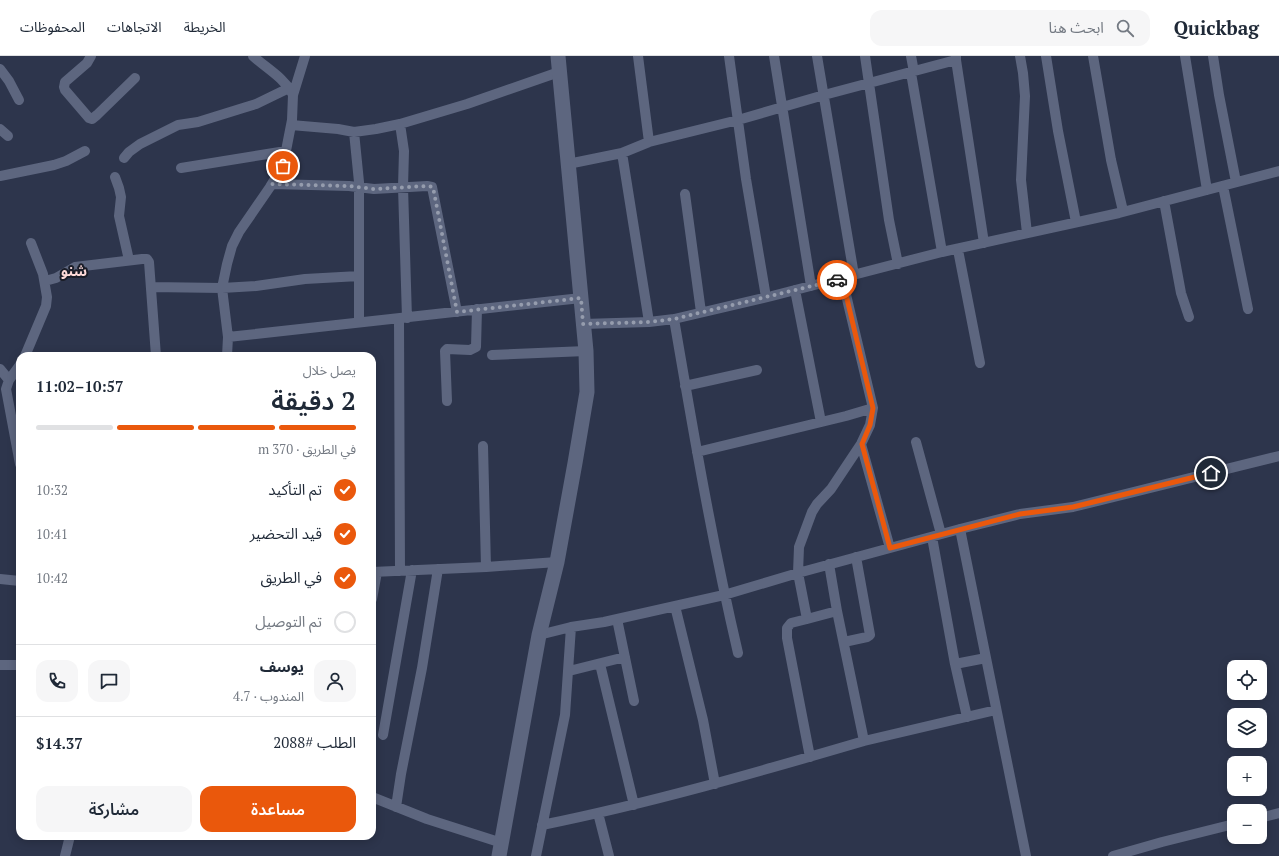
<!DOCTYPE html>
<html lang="ar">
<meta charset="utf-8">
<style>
:root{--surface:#fff;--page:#f6f6f7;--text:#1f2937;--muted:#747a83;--line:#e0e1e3;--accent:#ea580c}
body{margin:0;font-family:"PT Serif","Noto Sans Arabic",serif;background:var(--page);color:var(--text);direction:rtl;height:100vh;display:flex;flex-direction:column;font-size:15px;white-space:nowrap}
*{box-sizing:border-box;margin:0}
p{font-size:13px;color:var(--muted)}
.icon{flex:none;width:22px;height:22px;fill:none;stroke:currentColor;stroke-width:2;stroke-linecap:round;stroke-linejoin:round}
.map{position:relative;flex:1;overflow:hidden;direction:ltr}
.details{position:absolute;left:16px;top:296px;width:360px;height:488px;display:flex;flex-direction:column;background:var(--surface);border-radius:12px;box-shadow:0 2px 10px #0003;direction:rtl}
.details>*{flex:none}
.controls{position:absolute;left:1227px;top:604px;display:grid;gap:8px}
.controls a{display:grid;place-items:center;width:40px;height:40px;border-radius:8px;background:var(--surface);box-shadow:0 2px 10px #0003;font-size:20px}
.pin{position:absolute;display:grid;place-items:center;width:34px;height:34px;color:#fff;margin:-17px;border:2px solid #fff;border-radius:50%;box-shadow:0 1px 4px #0007}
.courier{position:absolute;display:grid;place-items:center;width:40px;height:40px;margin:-20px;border:3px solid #ea580c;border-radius:50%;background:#fff;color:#222;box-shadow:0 1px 5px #0007}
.head em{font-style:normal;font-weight:600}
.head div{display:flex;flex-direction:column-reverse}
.head{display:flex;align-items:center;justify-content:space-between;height:68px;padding:0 20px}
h1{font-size:26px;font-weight:600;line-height:30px}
.bar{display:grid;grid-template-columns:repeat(4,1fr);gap:6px 4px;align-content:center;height:48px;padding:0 20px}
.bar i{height:5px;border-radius:3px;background:var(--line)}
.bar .selected{background:var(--accent)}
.bar p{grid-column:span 4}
.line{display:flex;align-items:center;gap:10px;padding:0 20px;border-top:1px solid var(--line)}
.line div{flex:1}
.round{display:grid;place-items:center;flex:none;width:42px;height:42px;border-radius:12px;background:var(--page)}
ol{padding:0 20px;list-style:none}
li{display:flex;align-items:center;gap:12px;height:44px}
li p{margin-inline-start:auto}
li .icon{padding:4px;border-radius:50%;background:var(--accent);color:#fff;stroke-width:4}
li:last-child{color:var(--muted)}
li i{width:22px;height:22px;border:2px solid var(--line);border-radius:50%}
.action{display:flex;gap:8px;margin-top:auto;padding:8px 20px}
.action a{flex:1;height:46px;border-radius:12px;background:var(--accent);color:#fff;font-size:16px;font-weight:600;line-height:46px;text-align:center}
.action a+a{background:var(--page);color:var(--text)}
header{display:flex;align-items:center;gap:24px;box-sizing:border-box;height:56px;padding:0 20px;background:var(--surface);border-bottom:1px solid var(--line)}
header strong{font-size:19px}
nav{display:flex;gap:22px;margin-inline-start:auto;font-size:14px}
.search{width:280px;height:36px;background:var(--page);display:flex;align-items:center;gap:10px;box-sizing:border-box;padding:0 14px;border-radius:12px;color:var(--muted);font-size:15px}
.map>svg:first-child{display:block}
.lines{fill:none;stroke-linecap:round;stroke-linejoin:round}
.minor{stroke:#5d667f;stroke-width:10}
.secondary{stroke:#5d667f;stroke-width:15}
.done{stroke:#959cad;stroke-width:4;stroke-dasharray:0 7.2}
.route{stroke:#ea580c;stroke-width:5}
.labels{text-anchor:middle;stroke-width:4;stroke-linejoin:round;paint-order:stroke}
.quarter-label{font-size:14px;font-weight:bold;fill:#fedad8;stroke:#1a1d28}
</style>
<header>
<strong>Quickbag</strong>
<div class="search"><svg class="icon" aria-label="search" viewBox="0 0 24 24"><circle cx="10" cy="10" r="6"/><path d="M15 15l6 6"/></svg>ابحث هنا</div>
<nav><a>الخريطة</a><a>الاتجاهات</a><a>المحفوظات</a></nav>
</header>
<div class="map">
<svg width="1279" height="800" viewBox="0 0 1279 800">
<rect width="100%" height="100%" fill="#2d354c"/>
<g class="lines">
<path class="minor" d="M91,0L87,7L65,26L64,31L65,34L89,62L92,63L97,59L135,22
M253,0C266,12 283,21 292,37
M638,0L649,86L738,64L824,39L956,4V0
M729,0L746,123L766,241
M774,0L811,230
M817,0L854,219
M865,0L889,164L898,208
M911,0L914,16
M1020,0L1023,17L1025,40L1021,124L1027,177
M1046,0L1058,75L1076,166
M1093,0L1111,104L1123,155
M1185,0L1207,134
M1213,0L1219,39L1236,126
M956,4L984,187
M0,13L9,25L19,44
M911,17L942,196
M400,68L404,95L403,131L407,262
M291,69L338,73L354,76L376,73L400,68L467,48L559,16
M0,73L8,80
M354,76L359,126V266
M622,97L649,266
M124,102L129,96L140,88L178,69L198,66L243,52L256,48L289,32
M568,108L622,97L649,86
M181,112L286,95
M0,120L54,109L66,105L85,95
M115,121L119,132L121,141L119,160L129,204
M272,128L349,130L374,133L427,130L432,131L457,256
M1223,130L1248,253
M685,138L701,256
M1164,145L1181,237L1189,261
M958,194L980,307
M842,222L873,352
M45,225L56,222L75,211L142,203H147L149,206L156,300
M151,231L222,232L256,230L305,223L359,220
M795,234L821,366
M399,263L400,515
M674,263C693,374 712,486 738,597
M583,268L649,266L674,263L772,240L942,196L1119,157L1279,115
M228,281L222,232L227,208L232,190L239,176L270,131L283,110L292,64L293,39L305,0
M492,299L586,295
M25,300L46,250L47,241L43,218L31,187
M227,300L228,281C346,268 463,255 581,242
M0,313L9,324L6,333L20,408
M9,324L20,309
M685,330L757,314
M447,345L445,295L447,293L470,294L476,291L477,253
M916,386L941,478
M861,388L890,492
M483,390L486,511
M697,396L846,360L873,352L870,369L861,388L831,433L817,448L812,456L799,491L798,517L807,563L837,555L864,685L996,654
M960,473L1026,800
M932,481L955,608L967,661
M829,508L837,555
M372,516L486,511L557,506
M0,523L20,525
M372,543L377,516
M675,550L703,664L715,728
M617,563L634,645
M807,563L791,567L787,572V582L810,701
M539,579L571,571L604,566L724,539L798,517L960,473L1020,458L1073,451L1279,400
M844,586L867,581L870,579L856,501
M600,608L634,749
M955,608L986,602
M0,609H20
M569,615L625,601
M383,679L412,514
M372,741L427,763L502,787
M396,751L401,718L422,612L438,513
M598,757L609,800
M1260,762L1279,757
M542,769C651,747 758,716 864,685
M65,800L70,780
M536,800L565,659L571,571
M1113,800L1162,786L1234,768"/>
<path class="secondary" d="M499,800L539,579L557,506L575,407L587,336L586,295L558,0"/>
</g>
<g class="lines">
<path class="done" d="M283,110L272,128L349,130L374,133L427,130L433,131L457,256L581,242L583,268L649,266L674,263L837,224"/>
<path class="route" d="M837,224L842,222L873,352L870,369L862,388L890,492L1020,458L1073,451L1211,417"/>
</g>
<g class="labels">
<g class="quarter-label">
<text x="74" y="220">شنو</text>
</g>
</g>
</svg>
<div class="controls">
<a><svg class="icon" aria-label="locate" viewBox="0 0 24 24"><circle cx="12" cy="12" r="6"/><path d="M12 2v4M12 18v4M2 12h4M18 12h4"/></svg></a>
<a><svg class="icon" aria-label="layers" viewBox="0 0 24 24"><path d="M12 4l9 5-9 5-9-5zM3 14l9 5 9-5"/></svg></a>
<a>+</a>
<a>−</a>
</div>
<div class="pin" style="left:283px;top:110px;background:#ea580c"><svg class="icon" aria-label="bag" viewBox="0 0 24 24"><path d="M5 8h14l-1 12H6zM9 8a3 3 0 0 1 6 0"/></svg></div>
<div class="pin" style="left:1211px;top:417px;background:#1f2937"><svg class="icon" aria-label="home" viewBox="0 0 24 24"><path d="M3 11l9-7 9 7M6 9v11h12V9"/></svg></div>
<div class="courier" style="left:837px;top:224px"><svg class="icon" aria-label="car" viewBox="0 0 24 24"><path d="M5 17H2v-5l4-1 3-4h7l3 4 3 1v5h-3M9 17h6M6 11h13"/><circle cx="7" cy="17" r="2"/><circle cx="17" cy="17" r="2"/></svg></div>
<section class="details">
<div class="head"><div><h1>2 دقيقة</h1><p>يصل خلال</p></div><em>10:57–11:02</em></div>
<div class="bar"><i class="selected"></i><i class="selected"></i><i class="selected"></i><i></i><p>في الطريق · 370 m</p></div>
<ol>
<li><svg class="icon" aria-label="check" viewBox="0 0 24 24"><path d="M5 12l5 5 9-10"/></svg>تم التأكيد<p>10:32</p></li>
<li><svg class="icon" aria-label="check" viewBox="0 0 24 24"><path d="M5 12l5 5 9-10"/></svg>قيد التحضير<p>10:41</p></li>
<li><svg class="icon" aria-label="check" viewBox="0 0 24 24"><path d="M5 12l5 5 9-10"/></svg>في الطريق<p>10:42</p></li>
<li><i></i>تم التوصيل</li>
</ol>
<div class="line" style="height:72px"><a class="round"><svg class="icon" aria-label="person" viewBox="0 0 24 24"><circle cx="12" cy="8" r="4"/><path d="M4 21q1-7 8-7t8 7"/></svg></a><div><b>يوسف</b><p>المندوب · 4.7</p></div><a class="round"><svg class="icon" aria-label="chat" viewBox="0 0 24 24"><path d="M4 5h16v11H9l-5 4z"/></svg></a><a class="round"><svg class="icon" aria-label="phone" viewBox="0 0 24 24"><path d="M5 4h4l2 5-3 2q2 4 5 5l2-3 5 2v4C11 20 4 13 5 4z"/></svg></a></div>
<div class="line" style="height:52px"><div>الطلب #2088</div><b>$14.37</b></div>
<div class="action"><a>مساعدة</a><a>مشاركة</a></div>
</section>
</div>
